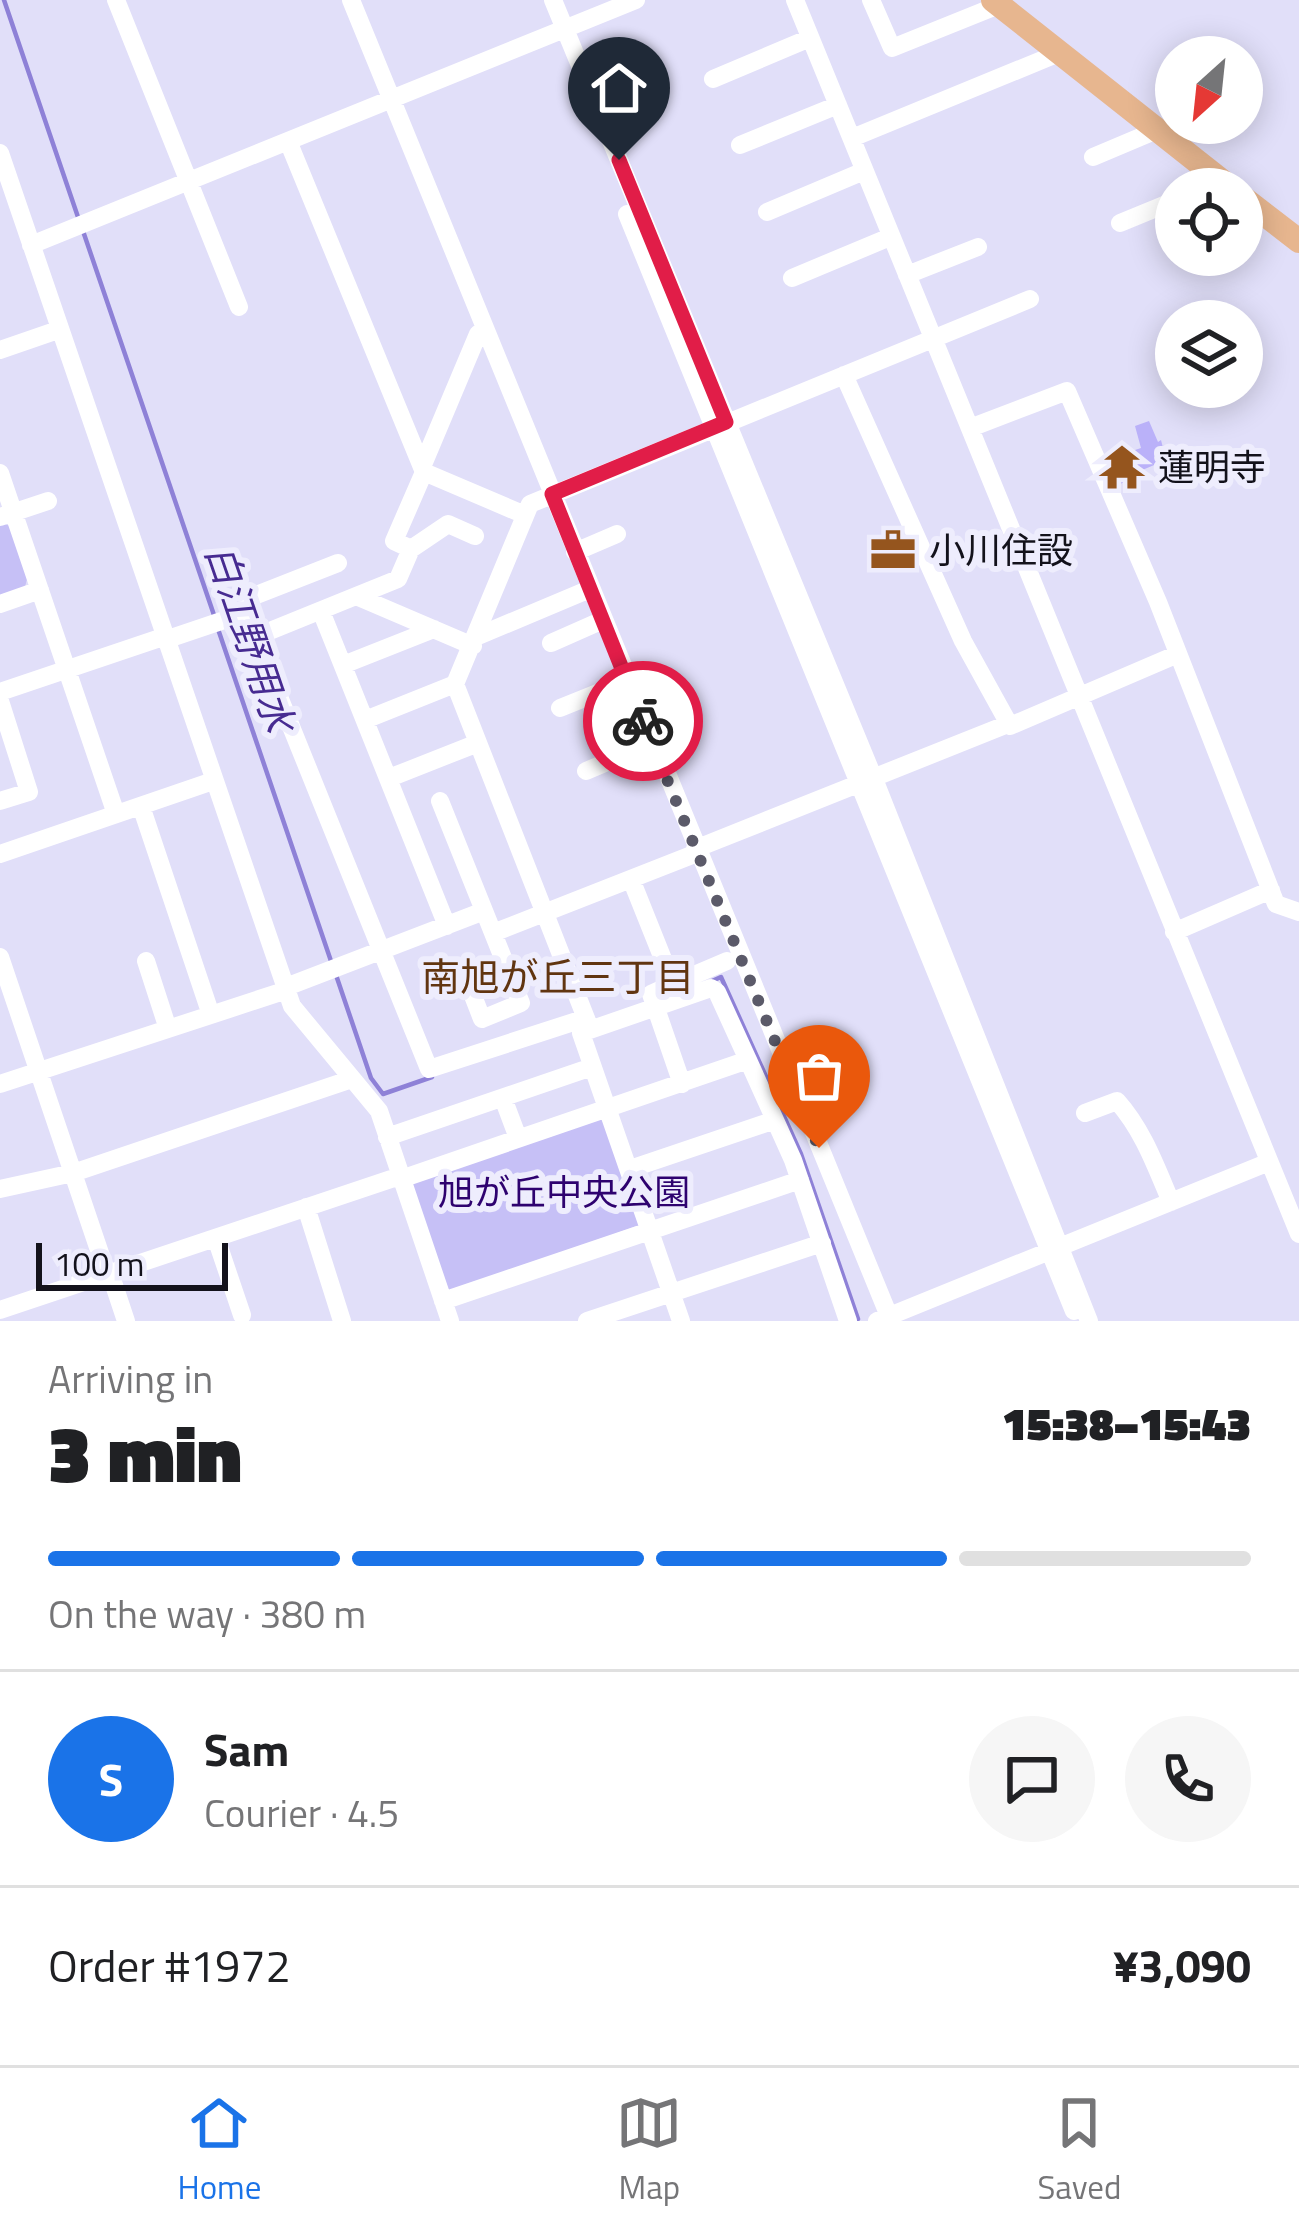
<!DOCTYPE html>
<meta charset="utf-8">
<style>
:root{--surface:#fff;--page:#f6f6f6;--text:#202124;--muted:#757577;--line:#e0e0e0;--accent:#1a73e8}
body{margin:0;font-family:"Titillium Web","Noto Sans JP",sans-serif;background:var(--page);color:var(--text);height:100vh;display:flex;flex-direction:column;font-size:45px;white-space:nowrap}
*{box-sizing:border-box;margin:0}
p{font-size:39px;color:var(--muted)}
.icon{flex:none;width:66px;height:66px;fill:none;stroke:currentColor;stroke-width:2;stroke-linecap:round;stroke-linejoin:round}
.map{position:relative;height:1321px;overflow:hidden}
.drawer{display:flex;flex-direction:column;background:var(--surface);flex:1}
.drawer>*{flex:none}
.needle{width:78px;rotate:207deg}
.fabs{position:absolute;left:1155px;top:36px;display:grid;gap:24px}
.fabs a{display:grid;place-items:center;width:108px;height:108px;border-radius:50%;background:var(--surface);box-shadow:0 6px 30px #0003;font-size:60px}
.scale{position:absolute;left:36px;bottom:30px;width:192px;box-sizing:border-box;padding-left:12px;border:6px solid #13121b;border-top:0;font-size:33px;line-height:42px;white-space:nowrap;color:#13121b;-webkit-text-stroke:9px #eeedfd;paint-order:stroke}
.pin{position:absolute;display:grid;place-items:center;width:102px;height:102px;color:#fff;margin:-123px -51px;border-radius:50% 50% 50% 0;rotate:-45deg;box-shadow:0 0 12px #0007}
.pin .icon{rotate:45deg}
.courier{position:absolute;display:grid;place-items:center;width:120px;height:120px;margin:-60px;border:9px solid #e11d48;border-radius:50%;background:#fff;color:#222;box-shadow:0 3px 15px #0007}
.headline em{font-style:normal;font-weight:800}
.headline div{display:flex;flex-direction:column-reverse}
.headline{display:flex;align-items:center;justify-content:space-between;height:204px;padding:0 48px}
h1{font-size:78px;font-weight:800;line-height:90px}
.bar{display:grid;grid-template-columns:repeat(4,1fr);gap:18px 12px;align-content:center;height:144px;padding:0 48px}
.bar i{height:15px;border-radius:9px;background:var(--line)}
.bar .selected{background:var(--accent)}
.bar p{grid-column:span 4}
.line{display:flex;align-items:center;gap:30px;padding:0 48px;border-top:3px solid var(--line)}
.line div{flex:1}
.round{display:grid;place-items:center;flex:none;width:126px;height:126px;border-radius:63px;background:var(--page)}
.dock{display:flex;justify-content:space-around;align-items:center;height:168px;border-top:3px solid var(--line);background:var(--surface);font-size:33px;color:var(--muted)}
.dock a{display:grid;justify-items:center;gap:6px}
.dock .selected{color:var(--accent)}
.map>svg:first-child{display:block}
.green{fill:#c6c0f6}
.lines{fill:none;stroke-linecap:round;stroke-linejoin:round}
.stream{stroke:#8e81d7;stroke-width:4.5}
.building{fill:#bab1f9}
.minor{stroke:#fff;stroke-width:18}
.major{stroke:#e7b68f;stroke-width:24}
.done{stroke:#5b5a69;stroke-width:12;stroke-dasharray:0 21.6}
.route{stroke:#e11d48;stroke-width:15}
.labels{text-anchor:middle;stroke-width:12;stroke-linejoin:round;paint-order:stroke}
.poi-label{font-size:36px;fill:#13121b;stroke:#eeedfd;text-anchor:start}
.park-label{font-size:36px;fill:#2e026f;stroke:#eeedfd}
.water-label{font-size:39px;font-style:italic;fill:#472b91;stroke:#eeedfd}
.neighbourhood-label{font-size:39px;fill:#613510;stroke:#eeedfd}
</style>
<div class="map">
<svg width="1299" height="1321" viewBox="0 0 1299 1321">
<rect width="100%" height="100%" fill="#e1dff9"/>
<path class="green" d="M0,522L10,526L27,579L24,591L0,599Z
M601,1116L642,1224L451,1293L443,1289L411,1180Z"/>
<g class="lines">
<path class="stream" d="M4,0L79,220
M83,231L215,618
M218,629L332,964
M336,975L371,1078L383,1094L432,1077
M712,981L721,977L801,1154L858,1319"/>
</g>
<path class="building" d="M1149,421L1158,442L1161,440L1166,460L1140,471L1132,451L1141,448L1135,426Z
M1129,452L1137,476L1118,485L1106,462Z"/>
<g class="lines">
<path class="minor" d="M116,0L239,307
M351,0L891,1321
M553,0L874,779L1089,1321
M795,0L1299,1234
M871,0L892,48L999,5
M713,79L810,38
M852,138L1059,53
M288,141L424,472L525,515
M740,145L838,105
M0,153L292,1006L379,1111L450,1321
M1093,157L1157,130
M767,212L864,171
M627,214L1074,1311
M1120,223L1176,200
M31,245L636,0
M907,275L978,247
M792,278L890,237
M0,350L58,330
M844,375L963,641L1010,726L1178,654
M970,428L1067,391L1158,602L1276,904L1299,912
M422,467L478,334L485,329
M0,473L116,814
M0,517L48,501
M411,549L394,541L424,472
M575,552L617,534
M356,596L398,579L411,549L448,524L475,536
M0,604L40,590
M321,611L447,926
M245,613L251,597L338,563
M478,636L590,589
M165,640L245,613L255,637
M551,643L603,620
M473,646L356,596L255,637L429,1069L586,1018
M343,665L434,629
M455,684L589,1026
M0,692L163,637
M0,701L29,792L0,801
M560,708L627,681
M365,720L455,684L530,504L1030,299
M586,771L652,743
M389,778L478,743
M440,801L493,933L697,853
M141,806L211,1015
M695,849L1008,724
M0,854L213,781
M631,879L673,984L651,994L682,1084
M1174,932L1271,890
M0,957L107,1274
M146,961L168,1029
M673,984L727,961
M286,987L484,911
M470,988L482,1019L521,1003L493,933
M0,1084L287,990
M503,1098L518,1138
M1085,1113L1117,1101C1143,1130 1156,1167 1171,1202
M387,1137L592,1067
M630,1169L775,1120
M401,1179L748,1060L793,1160L848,1321
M0,1189L73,1173L352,1079
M306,1207L342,1321
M216,1238L242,1315
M110,1273L126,1321
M443,1301L800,1180
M0,1310L400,1176
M587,1321L822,1243
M681,1321L581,1033L711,988L717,992L748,1060
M877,1321L1269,1162"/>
<path class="major" d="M993,0L1232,189
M1242,197L1299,241"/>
</g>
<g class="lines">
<path class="done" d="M643,721L819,1148"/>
<path class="route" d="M619,160L726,422L552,494L643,721"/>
</g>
<defs>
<g id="temple-bare" transform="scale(3.6)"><path d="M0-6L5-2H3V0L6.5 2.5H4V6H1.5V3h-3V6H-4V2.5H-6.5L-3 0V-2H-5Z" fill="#95551e" stroke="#eeedfd" stroke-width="2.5" paint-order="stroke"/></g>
<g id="office-bare" transform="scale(3.6)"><path d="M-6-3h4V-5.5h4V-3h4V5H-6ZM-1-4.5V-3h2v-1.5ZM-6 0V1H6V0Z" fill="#95551e" stroke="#eeedfd" stroke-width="2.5" paint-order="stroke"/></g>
</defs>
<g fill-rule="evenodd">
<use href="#temple-bare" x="1122" y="467"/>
<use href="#office-bare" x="893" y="550"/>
</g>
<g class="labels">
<g class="poi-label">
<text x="1158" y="480">蓮明寺</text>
<text x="929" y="563">小川住設</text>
</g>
<g class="park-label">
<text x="564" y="1205">旭が丘中央公園</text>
</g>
<g class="water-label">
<text transform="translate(250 638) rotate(71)" y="14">白江野用水</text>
</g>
<g class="neighbourhood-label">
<text x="558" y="991">南旭が丘三丁目</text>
</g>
</g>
</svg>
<div class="fabs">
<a><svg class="needle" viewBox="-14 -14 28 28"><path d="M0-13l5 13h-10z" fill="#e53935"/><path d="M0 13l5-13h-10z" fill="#757577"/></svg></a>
<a><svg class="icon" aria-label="locate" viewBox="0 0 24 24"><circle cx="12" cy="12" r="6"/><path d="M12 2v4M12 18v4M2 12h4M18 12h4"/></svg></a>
<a><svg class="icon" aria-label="layers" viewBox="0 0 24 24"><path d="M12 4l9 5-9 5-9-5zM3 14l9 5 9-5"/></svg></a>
</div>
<div class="scale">100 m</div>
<div class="pin" style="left:819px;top:1148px;background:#ea580c"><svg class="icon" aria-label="bag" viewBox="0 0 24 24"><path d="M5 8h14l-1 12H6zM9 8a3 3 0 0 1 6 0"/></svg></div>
<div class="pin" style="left:619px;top:160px;background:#1f2937"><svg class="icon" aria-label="home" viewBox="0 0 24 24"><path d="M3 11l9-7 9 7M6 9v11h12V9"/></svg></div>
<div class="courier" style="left:643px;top:721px"><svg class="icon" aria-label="bike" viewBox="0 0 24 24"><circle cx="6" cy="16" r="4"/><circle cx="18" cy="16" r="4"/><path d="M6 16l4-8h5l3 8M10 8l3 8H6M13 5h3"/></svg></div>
</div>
<section class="drawer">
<div class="headline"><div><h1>3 min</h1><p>Arriving in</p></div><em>15:38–15:43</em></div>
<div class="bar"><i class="selected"></i><i class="selected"></i><i class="selected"></i><i></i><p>On the way · 380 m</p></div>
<div class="line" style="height:216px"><b class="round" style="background:var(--accent);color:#fff">S</b><div><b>Sam</b><p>Courier · 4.5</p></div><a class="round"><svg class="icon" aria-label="chat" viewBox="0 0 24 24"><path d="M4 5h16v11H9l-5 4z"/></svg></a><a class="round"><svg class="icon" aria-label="phone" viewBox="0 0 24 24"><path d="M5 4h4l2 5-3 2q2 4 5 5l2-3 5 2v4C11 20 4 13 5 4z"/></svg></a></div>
<div class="line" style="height:156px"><div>Order #1972</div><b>¥3,090</b></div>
</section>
<nav class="dock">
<a class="selected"><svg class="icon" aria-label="home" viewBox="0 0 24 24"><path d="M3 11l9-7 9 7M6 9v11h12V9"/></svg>Home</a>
<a><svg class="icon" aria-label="map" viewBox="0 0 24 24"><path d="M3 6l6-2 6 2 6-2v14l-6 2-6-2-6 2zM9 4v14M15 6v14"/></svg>Map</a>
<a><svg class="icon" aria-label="saved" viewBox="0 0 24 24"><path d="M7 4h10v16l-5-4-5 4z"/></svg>Saved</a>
</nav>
